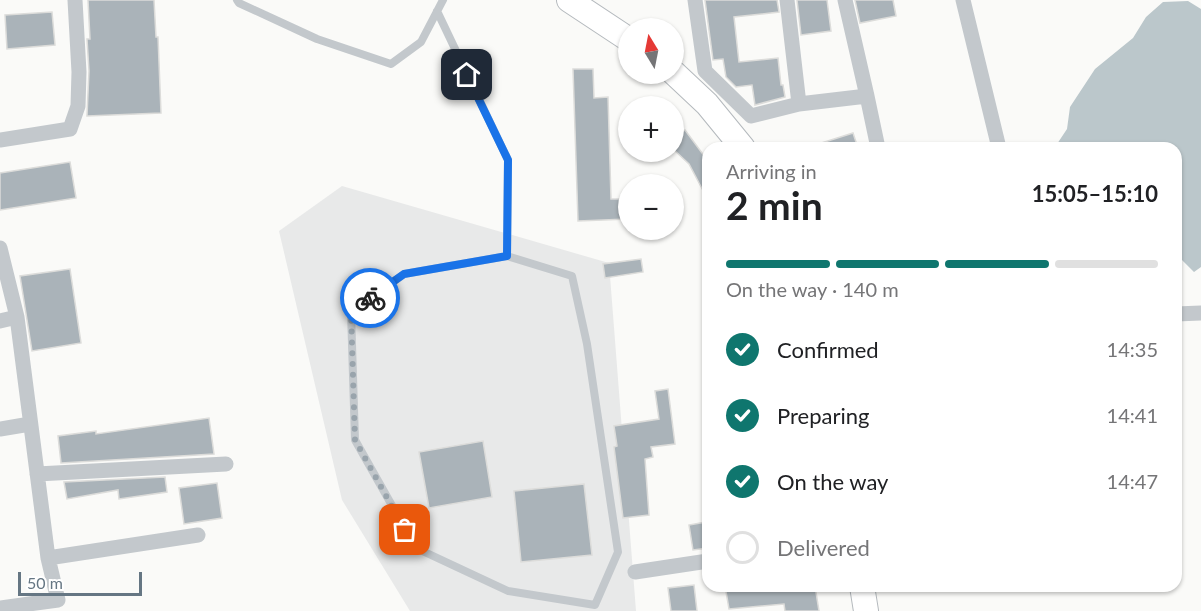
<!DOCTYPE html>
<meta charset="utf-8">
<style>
:root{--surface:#fff;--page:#f6f6f6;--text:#202124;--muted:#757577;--line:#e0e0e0;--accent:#0f766e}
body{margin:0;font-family:Lato,sans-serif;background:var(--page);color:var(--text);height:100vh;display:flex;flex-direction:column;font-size:22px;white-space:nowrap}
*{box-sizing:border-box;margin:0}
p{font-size:20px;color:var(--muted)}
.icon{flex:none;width:33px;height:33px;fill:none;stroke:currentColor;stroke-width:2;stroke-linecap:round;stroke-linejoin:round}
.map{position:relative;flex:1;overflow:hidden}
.details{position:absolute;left:702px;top:142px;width:480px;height:450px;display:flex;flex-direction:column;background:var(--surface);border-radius:18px;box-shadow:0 2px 4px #0004}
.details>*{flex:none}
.needle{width:39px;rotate:350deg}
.controls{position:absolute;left:618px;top:18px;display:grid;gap:12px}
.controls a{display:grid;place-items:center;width:66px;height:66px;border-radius:50%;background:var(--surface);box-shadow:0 2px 4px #0004;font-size:30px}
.scale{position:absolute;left:18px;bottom:15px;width:124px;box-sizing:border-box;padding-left:6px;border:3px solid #657683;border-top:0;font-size:16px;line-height:21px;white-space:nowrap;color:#657683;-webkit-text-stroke:4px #fff;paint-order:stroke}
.pin{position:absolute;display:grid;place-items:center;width:51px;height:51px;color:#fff;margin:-26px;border-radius:12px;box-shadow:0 3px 9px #0006}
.courier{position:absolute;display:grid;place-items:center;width:60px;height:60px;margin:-30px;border:4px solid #1a73e8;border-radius:50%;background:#fff;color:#222;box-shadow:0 2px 8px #0007}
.headline em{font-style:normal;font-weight:700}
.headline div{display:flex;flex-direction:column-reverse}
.headline{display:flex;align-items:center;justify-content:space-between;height:102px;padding:0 24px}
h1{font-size:39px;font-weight:700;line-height:45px}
.bar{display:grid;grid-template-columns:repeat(4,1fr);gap:9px 6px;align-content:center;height:72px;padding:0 24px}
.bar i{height:8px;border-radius:4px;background:var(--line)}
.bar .selected{background:var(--accent)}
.bar p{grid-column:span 4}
ol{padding:0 24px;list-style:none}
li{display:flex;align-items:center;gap:18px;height:66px}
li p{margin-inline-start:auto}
li .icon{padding:6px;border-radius:50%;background:var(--accent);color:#fff;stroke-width:4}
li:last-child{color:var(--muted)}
li i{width:33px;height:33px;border:3px solid var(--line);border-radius:50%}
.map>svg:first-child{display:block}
.built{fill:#e8e9e9}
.water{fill:#bbc7cb}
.building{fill:#aab3b9;stroke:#dcdcda;stroke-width:1.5}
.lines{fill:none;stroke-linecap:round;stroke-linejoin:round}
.trunk-casing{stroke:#b4b9bd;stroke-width:26}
.service{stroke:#c3c8cc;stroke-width:8}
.minor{stroke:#c3c8cc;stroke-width:15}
.trunk{stroke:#fff;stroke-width:24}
.done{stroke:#99a4ac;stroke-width:6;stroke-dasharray:0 10.8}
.route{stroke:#1a73e8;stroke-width:8}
</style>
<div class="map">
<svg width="1201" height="611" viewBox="0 0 1201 611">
<rect width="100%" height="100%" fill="#fafaf8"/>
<path class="built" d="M342,186L609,263L636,611H410L342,500L279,231Z"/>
<path class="water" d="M1188,1L1201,9V267L1194,272L1182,260L1176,257V148L1055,147L1067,129L1070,107L1095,69L1133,38L1146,17L1163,2Z"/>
<path class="building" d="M88,0H154L156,37H158L161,113L87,116L89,71L87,39H90Z
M705,0H777L779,12L734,17L739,62L778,58L781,85H783L785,97L755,105L752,85L736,87L726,77L723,59L713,60Z
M797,0H827L831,31L801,35Z
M855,0H893L896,16L860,23Z
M52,12L55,45L7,49L5,15Z
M573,69H593L594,98L608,97L611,199H628V219L578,221Z
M685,130L708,161V200L689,164L674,150V138Z
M853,133L858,148H813L812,146Z
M70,162L76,198L0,210V173Z
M641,259L643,272L605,278L603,264Z
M70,269L81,343L32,351L20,276Z
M668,389L675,444L651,447L653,457L645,459L649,515L623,518L614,447L617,446L614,426L659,419L655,391Z
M209,418L214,454L61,463L58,436L96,431V434Z
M483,441L492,497L429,508L419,452Z
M165,477L167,492L119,499L118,490L67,499L64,482Z
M217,483L222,518L184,524L179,488Z
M584,484L592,555L521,562L514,491Z
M706,522L708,548L693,550L689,525Z
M694,585L697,611H671L668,588Z
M725,586H815L819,611H785L784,604L729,609Z"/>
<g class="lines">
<g class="trunk-casing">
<path id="trunk" d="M569,0L628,39
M674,73L707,104L743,148
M862,586L866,611"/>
</g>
<path class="service" d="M237,0L239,3L317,39L391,64L421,42L443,0
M437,11L508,160L507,256L404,274L351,312L355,440L416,548L508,591L595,605L618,552L587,344L572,276L507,256"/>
<path class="minor" d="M695,0L705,71L751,116L799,104L787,0
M963,0L999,148
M867,96L878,148
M799,104L867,96L845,0
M0,140L70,129L78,106L79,72L75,0
M0,248L17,317L48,558L58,600L0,608
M1176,314L1201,313
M0,321L17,317
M0,429L30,424
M37,474L226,464
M48,558L198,535
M635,572L708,561"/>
<use href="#trunk" class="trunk"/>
</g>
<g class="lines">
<path class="done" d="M370,298L351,312L355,440L405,530"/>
<path class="route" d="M370,298L404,274L507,256L508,160L467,75"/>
</g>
</svg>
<div class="controls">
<a><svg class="needle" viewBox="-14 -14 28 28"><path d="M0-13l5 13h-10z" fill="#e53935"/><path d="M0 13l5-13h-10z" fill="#757577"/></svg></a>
<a>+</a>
<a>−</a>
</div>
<div class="scale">50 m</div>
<div class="pin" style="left:405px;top:530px;background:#ea580c"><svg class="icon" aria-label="bag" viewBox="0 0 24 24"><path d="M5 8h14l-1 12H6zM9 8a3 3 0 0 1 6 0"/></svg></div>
<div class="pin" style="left:467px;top:75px;background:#1f2937"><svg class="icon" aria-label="home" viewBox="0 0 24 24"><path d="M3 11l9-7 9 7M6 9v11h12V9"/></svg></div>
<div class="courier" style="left:370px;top:298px"><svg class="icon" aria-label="bike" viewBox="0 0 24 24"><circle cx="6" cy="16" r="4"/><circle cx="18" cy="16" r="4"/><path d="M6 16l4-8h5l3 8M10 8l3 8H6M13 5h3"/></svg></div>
<section class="details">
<div class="headline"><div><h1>2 min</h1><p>Arriving in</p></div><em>15:05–15:10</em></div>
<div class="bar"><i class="selected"></i><i class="selected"></i><i class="selected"></i><i></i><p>On the way · 140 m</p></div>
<ol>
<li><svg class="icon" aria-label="check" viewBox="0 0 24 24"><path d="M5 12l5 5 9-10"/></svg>Confirmed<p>14:35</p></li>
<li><svg class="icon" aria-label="check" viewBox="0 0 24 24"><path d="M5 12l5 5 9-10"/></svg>Preparing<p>14:41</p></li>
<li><svg class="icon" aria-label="check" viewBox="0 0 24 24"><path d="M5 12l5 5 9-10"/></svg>On the way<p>14:47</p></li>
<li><i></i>Delivered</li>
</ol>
</section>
</div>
